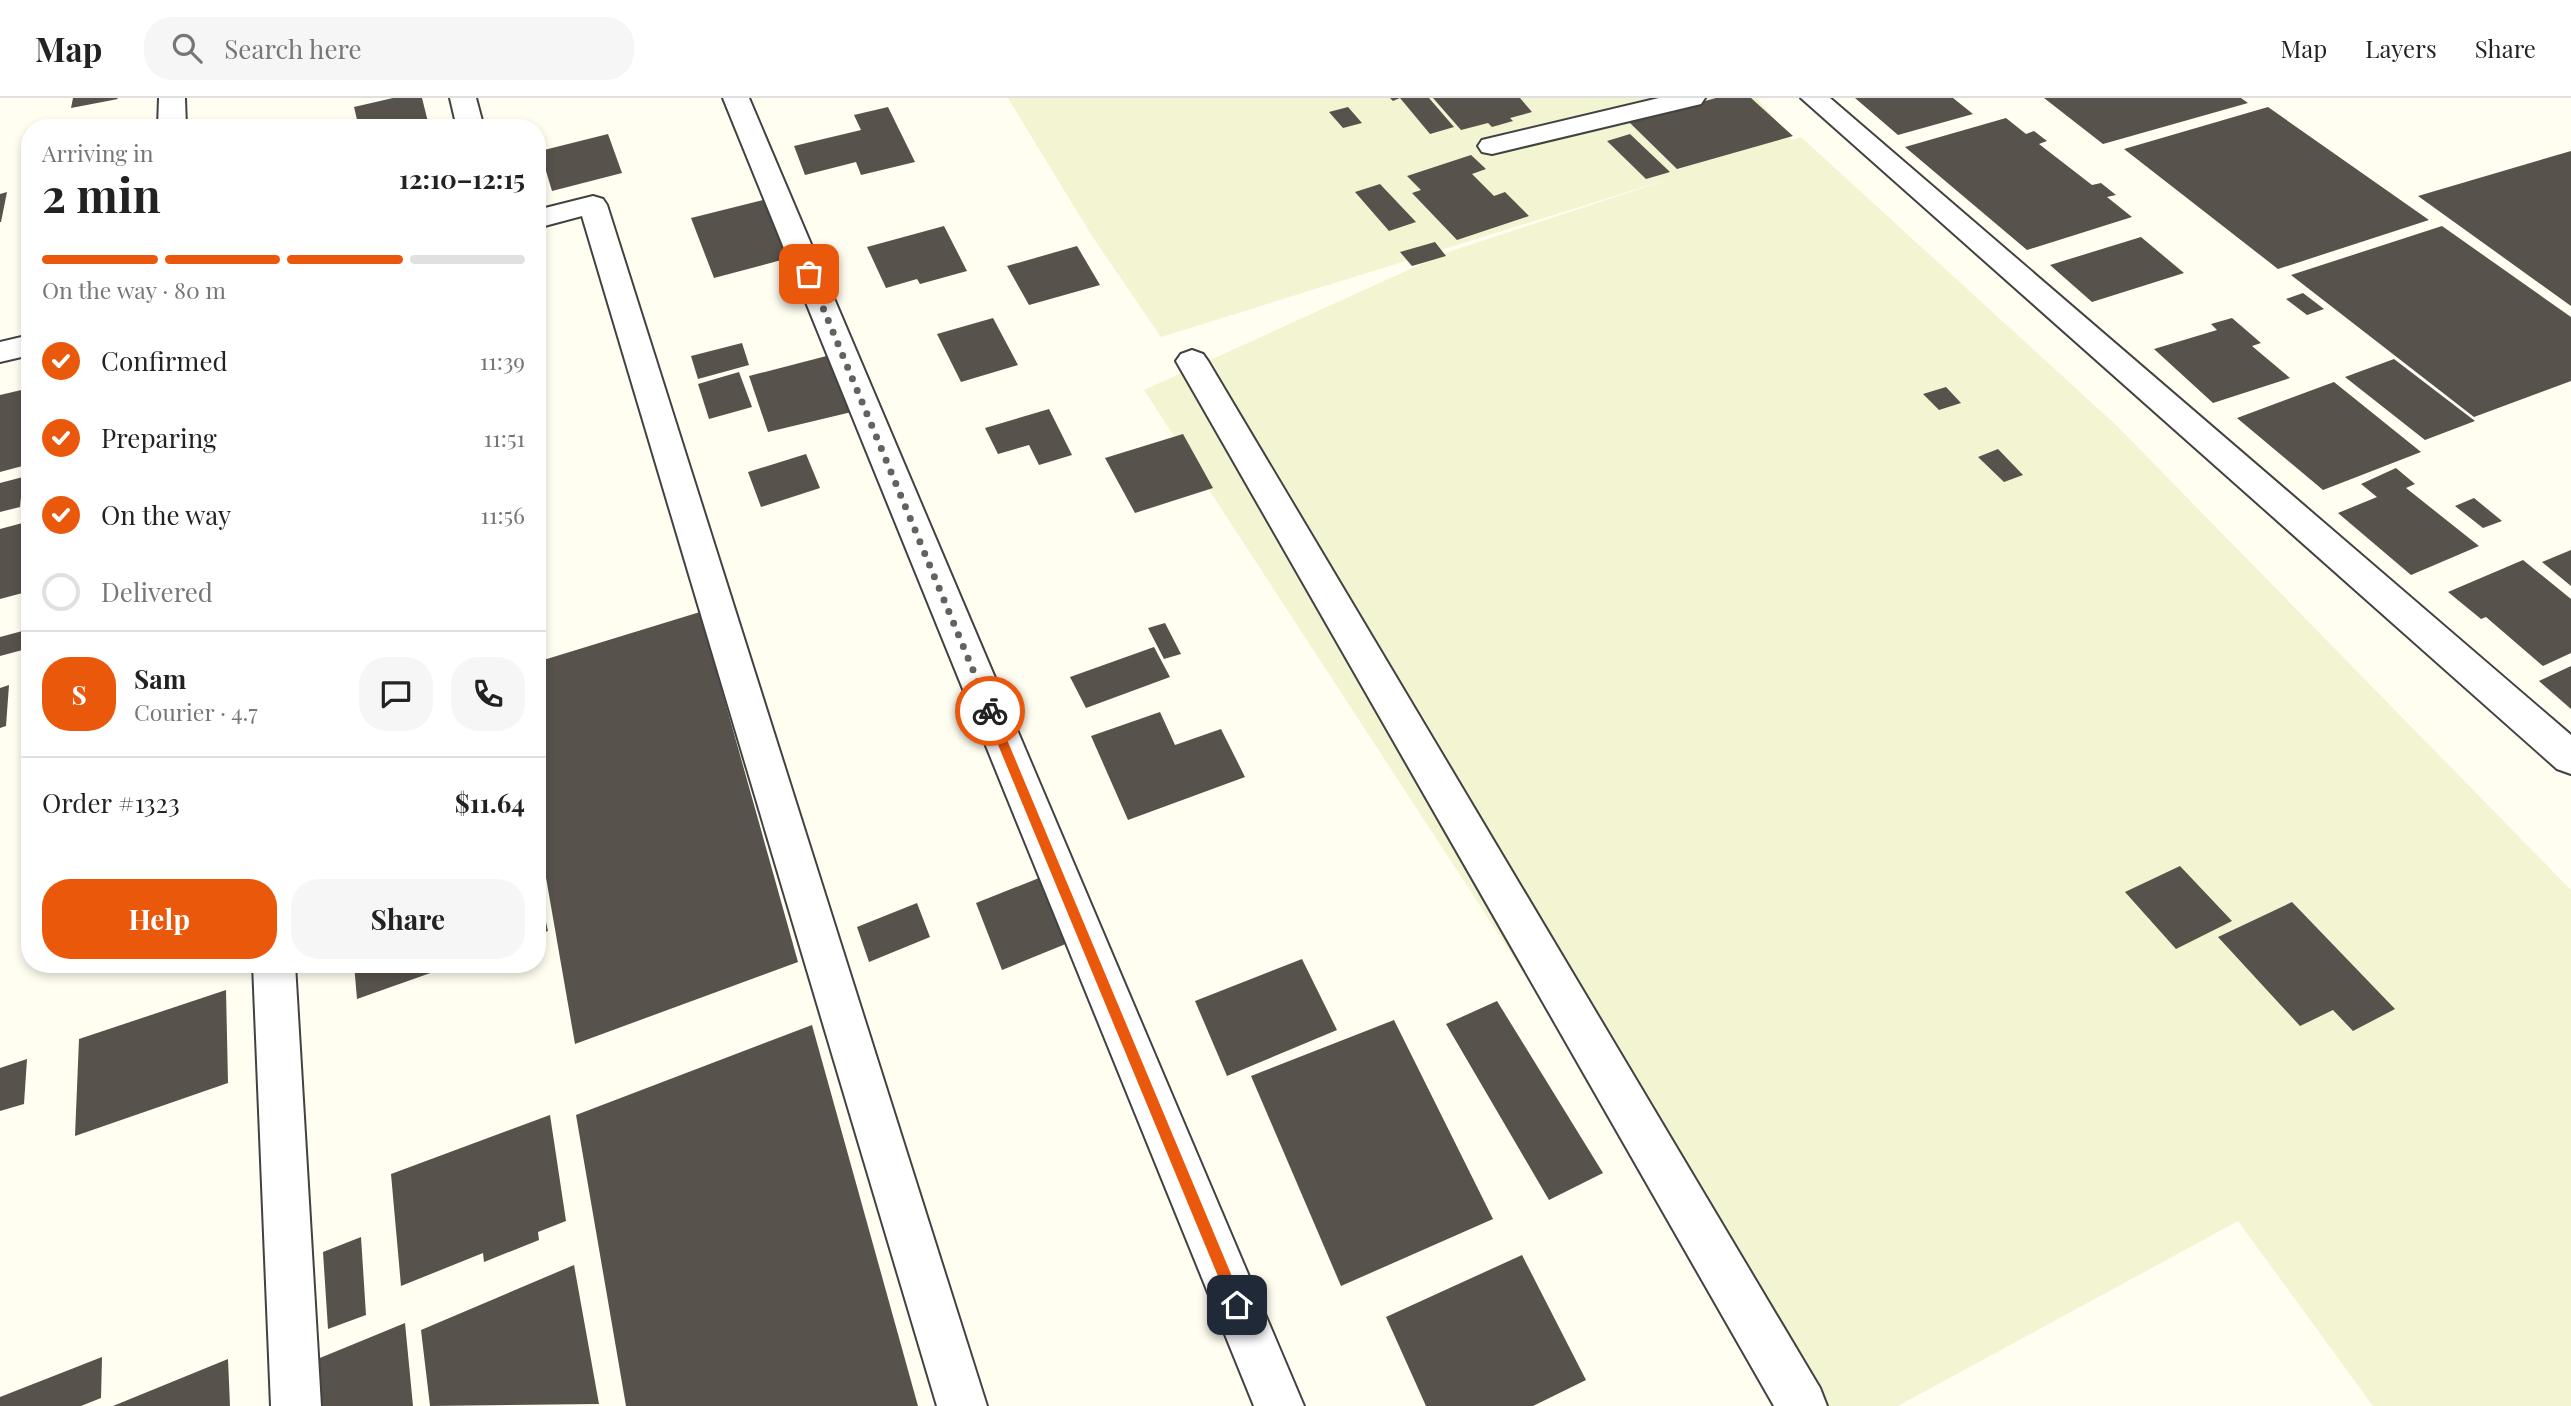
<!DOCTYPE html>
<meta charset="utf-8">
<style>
:root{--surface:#fff;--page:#f6f6f6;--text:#222;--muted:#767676;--line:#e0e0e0;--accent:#ea580c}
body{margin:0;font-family:"Playfair Display",serif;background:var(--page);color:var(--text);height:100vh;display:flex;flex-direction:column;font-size:26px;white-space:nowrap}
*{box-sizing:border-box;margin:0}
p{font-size:23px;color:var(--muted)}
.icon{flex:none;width:38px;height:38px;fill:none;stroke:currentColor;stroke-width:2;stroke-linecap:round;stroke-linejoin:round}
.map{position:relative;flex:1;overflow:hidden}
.details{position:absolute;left:21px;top:21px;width:525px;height:854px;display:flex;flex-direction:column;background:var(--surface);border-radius:28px;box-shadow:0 4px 10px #0003}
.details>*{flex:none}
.pin{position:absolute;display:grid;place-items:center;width:60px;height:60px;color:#fff;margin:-30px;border-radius:14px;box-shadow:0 4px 10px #0006}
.courier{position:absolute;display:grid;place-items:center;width:70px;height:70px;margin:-35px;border:5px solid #ea580c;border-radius:50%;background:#fff;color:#222;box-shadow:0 2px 9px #0007}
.headline em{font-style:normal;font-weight:700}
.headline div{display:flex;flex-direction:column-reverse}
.headline{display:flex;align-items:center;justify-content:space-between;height:119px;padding:0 21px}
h1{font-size:46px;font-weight:700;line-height:52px}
.bar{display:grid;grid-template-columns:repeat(4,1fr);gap:10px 7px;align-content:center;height:84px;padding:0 21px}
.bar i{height:9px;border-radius:5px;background:var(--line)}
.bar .on{background:var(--accent)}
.bar p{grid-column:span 4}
.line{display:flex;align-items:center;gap:18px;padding:0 21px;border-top:2px solid var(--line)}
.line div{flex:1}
.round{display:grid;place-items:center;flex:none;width:74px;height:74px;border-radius:28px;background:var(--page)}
ol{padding:0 21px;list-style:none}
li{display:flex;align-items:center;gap:21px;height:77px}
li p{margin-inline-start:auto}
li .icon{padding:7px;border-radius:50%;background:var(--accent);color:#fff;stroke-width:4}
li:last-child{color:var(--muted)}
li i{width:38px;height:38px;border:4px solid var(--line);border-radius:50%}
.action{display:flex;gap:14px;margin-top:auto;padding:14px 21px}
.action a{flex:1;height:80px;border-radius:28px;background:var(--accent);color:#fff;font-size:28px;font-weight:700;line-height:80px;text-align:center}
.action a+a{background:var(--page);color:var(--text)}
header{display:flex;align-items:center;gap:42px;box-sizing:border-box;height:98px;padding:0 35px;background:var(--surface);border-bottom:2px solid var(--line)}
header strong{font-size:33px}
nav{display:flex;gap:38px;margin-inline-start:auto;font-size:24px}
.search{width:490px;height:63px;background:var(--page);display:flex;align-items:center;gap:18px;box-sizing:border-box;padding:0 24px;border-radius:28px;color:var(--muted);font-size:26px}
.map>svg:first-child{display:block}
.farmland{fill:#f2f4d2}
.building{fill:#57524b}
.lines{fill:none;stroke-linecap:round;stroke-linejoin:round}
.minor-casing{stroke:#424242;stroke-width:4}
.minor{fill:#fff;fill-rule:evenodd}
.route{fill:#ea580c}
.done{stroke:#63635e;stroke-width:7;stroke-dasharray:0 12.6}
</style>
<header>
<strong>Map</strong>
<div class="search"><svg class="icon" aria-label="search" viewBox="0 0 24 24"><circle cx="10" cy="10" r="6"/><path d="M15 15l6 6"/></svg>Search here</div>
<nav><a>Map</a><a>Layers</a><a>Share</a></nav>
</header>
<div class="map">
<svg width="2571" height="1308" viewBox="0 0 2571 1308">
<rect width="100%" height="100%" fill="#fffef1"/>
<path class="farmland" d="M1008,0H1757L1792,42L1801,39L2117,328L2571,792V1308H2373L2238,1123L1898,1308H1806L1144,292L1448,154L1682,77L1161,239L1092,138Z"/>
<path class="building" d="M73,0H117L118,1L71,10Z
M393,0H422L428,24L403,30H359L354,9Z
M1390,0H1429L1454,29L1430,36L1400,0L1393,3Z
M1433,0H1520L1532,14L1510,20L1513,23L1492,29L1488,25L1461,32Z
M1716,0H1751L1793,38L1677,71L1629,24Z
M1855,0H1953L1973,16L1898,37Z
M2044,0H2241L2248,5L2103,46Z
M888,9L915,64L861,77L856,64L805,77L794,48L861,32L854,17Z
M1348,9L1362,25L1343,30L1329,14Z
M2268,9L2429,122L2278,171L2124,51Z
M2006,20L2026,36L2034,33L2047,43L2039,46L2092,87L2101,85L2116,97L2107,99L2132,119L2027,152L1905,49Z
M608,36L622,75L552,93L540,53Z
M1630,36L1670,74L1646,81L1607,43Z
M2571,53V208L2418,98Z
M1471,57L1486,71L1472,76L1494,98L1505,94L1529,118L1457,142L1412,95L1421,92L1407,78Z
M1380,86L1416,124L1389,133L1355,94Z
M7,94L1,124H0V96Z
M775,99L800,157L714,180L691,120Z
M944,128L967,173L920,186L917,181L886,190L867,149Z
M2442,128L2571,219V283L2474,319L2291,177Z
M2141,139L2184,175L2092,204L2050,167Z
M1435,144L1446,158L1412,168L1400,154Z
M1077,148L1100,187L1029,207L1007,168Z
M2303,195L2324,211L2307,217L2286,201Z
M993,220L1018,267L961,284L937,236Z
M2232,220L2261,245L2252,248L2290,280L2213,305L2154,251L2217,232L2211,226Z
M742,245L749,267L698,281L691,258Z
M838,255L860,312L768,334L749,278Z
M2394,261L2475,323L2425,342L2345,279Z
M739,274L752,309L709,321L698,286Z
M2334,284L2421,354L2323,392L2237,320Z
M1946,289L1961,305L1939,312L1923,296Z
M30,290V366L0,374V297Z
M1049,311L1072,357L1039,367L1029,347L998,356L985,330Z
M1183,336L1213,390L1135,415L1105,360Z
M1998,351L2023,377L2004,384L1978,359Z
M806,356L820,390L761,409L748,374Z
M2396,370L2415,386L2406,390L2479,448L2411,477L2338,415L2377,399L2361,386Z
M23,379L20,409L0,414V385Z
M2474,400L2502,423L2483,430L2455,408Z
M30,423V493L0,501V431Z
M2571,452V488L2542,464Z
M2523,462L2571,501V555L2543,568L2486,519L2481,521L2448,494Z
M700,514L798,864L575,946L537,728V564Z
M1165,525L1181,556L1164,561L1148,530Z
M30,531V550L0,558V539Z
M1154,549L1170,579L1086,610L1070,579Z
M2571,568V611L2539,583Z
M9,587L6,628L0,630V590Z
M1160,614L1175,647L1221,631L1245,679L1128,722L1091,638Z
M2180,768L2232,823L2176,851L2125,794Z
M1039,780L1068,845L1002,872L976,805Z
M537,783L548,833L537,837Z
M2292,804L2395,911L2353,933L2333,912L2300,928L2218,839Z
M917,805L930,839L869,864L857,829Z
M1302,861L1337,932L1227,978L1195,903Z
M354,866H453V867L357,901Z
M226,892L228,985L75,1038L79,941Z
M1497,903L1603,1075L1549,1102L1446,926Z
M1394,922L1493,1121L1341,1188L1251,978Z
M812,927L918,1308H626L576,1017Z
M27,961L24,1006L0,1013V970Z
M550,1017L566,1123L538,1134L539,1142L484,1164L483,1155L401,1188L391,1076Z
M361,1139L366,1217L328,1231L323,1154Z
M1522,1157L1586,1282L1533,1308H1426L1386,1219Z
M574,1167L599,1306L430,1308L421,1232Z
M405,1225L413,1308H318L315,1262Z
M102,1259L101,1300L81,1308H0V1299Z
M228,1261L230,1308H113Z"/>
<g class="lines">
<g class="minor-casing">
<path id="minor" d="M159,0H185L186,30H158Z
M450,0H476L484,30H457Z
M723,0H749L1304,1308H1254Z
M1659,0H1705L1701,6L1492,56L1482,54L1478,48L1482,42Z
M1801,0H1830L2571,637V676L2557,671Z
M593,98L603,101L607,107L987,1308H937L582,118L537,130V112Z
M30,237V257L0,264V244Z
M1192,252L1203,256L1208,263L1820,1290L1827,1308H1774L1176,263L1181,256Z
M253,866H295L321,1308H271Z"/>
</g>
<use href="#minor" class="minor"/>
</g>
<path class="route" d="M990,608L995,613L1244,1207L1242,1212L1237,1215L1232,1212L984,613Z"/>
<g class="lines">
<path class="done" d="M809,176L990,613"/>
</g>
</svg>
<div class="pin" style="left:809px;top:176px;background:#ea580c"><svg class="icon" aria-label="bag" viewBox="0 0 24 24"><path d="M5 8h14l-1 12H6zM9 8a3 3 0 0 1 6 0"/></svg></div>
<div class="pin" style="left:1237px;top:1207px;background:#1f2937"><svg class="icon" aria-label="home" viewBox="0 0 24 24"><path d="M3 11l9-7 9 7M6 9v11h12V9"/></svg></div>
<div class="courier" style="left:990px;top:613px"><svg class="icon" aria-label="bike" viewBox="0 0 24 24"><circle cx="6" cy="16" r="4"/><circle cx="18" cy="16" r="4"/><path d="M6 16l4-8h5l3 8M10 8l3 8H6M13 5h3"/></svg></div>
<section class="details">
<div class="headline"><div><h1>2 min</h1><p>Arriving in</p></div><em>12:10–12:15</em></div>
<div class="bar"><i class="on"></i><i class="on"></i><i class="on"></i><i></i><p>On the way · 80 m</p></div>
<ol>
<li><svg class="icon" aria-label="check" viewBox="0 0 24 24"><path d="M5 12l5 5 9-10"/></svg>Confirmed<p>11:39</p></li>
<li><svg class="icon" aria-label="check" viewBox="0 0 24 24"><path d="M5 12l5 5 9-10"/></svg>Preparing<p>11:51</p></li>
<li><svg class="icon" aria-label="check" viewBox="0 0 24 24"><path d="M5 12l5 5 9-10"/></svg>On the way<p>11:56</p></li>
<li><i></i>Delivered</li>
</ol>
<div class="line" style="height:126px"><b class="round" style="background:var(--accent);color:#fff">S</b><div><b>Sam</b><p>Courier · 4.7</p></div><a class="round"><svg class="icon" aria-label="chat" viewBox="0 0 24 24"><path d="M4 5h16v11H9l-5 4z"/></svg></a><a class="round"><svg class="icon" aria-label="phone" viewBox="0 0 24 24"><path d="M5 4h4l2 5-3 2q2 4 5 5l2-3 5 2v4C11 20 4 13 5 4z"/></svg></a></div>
<div class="line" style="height:91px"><div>Order #1323</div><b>$11.64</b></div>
<div class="action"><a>Help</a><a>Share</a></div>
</section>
</div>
